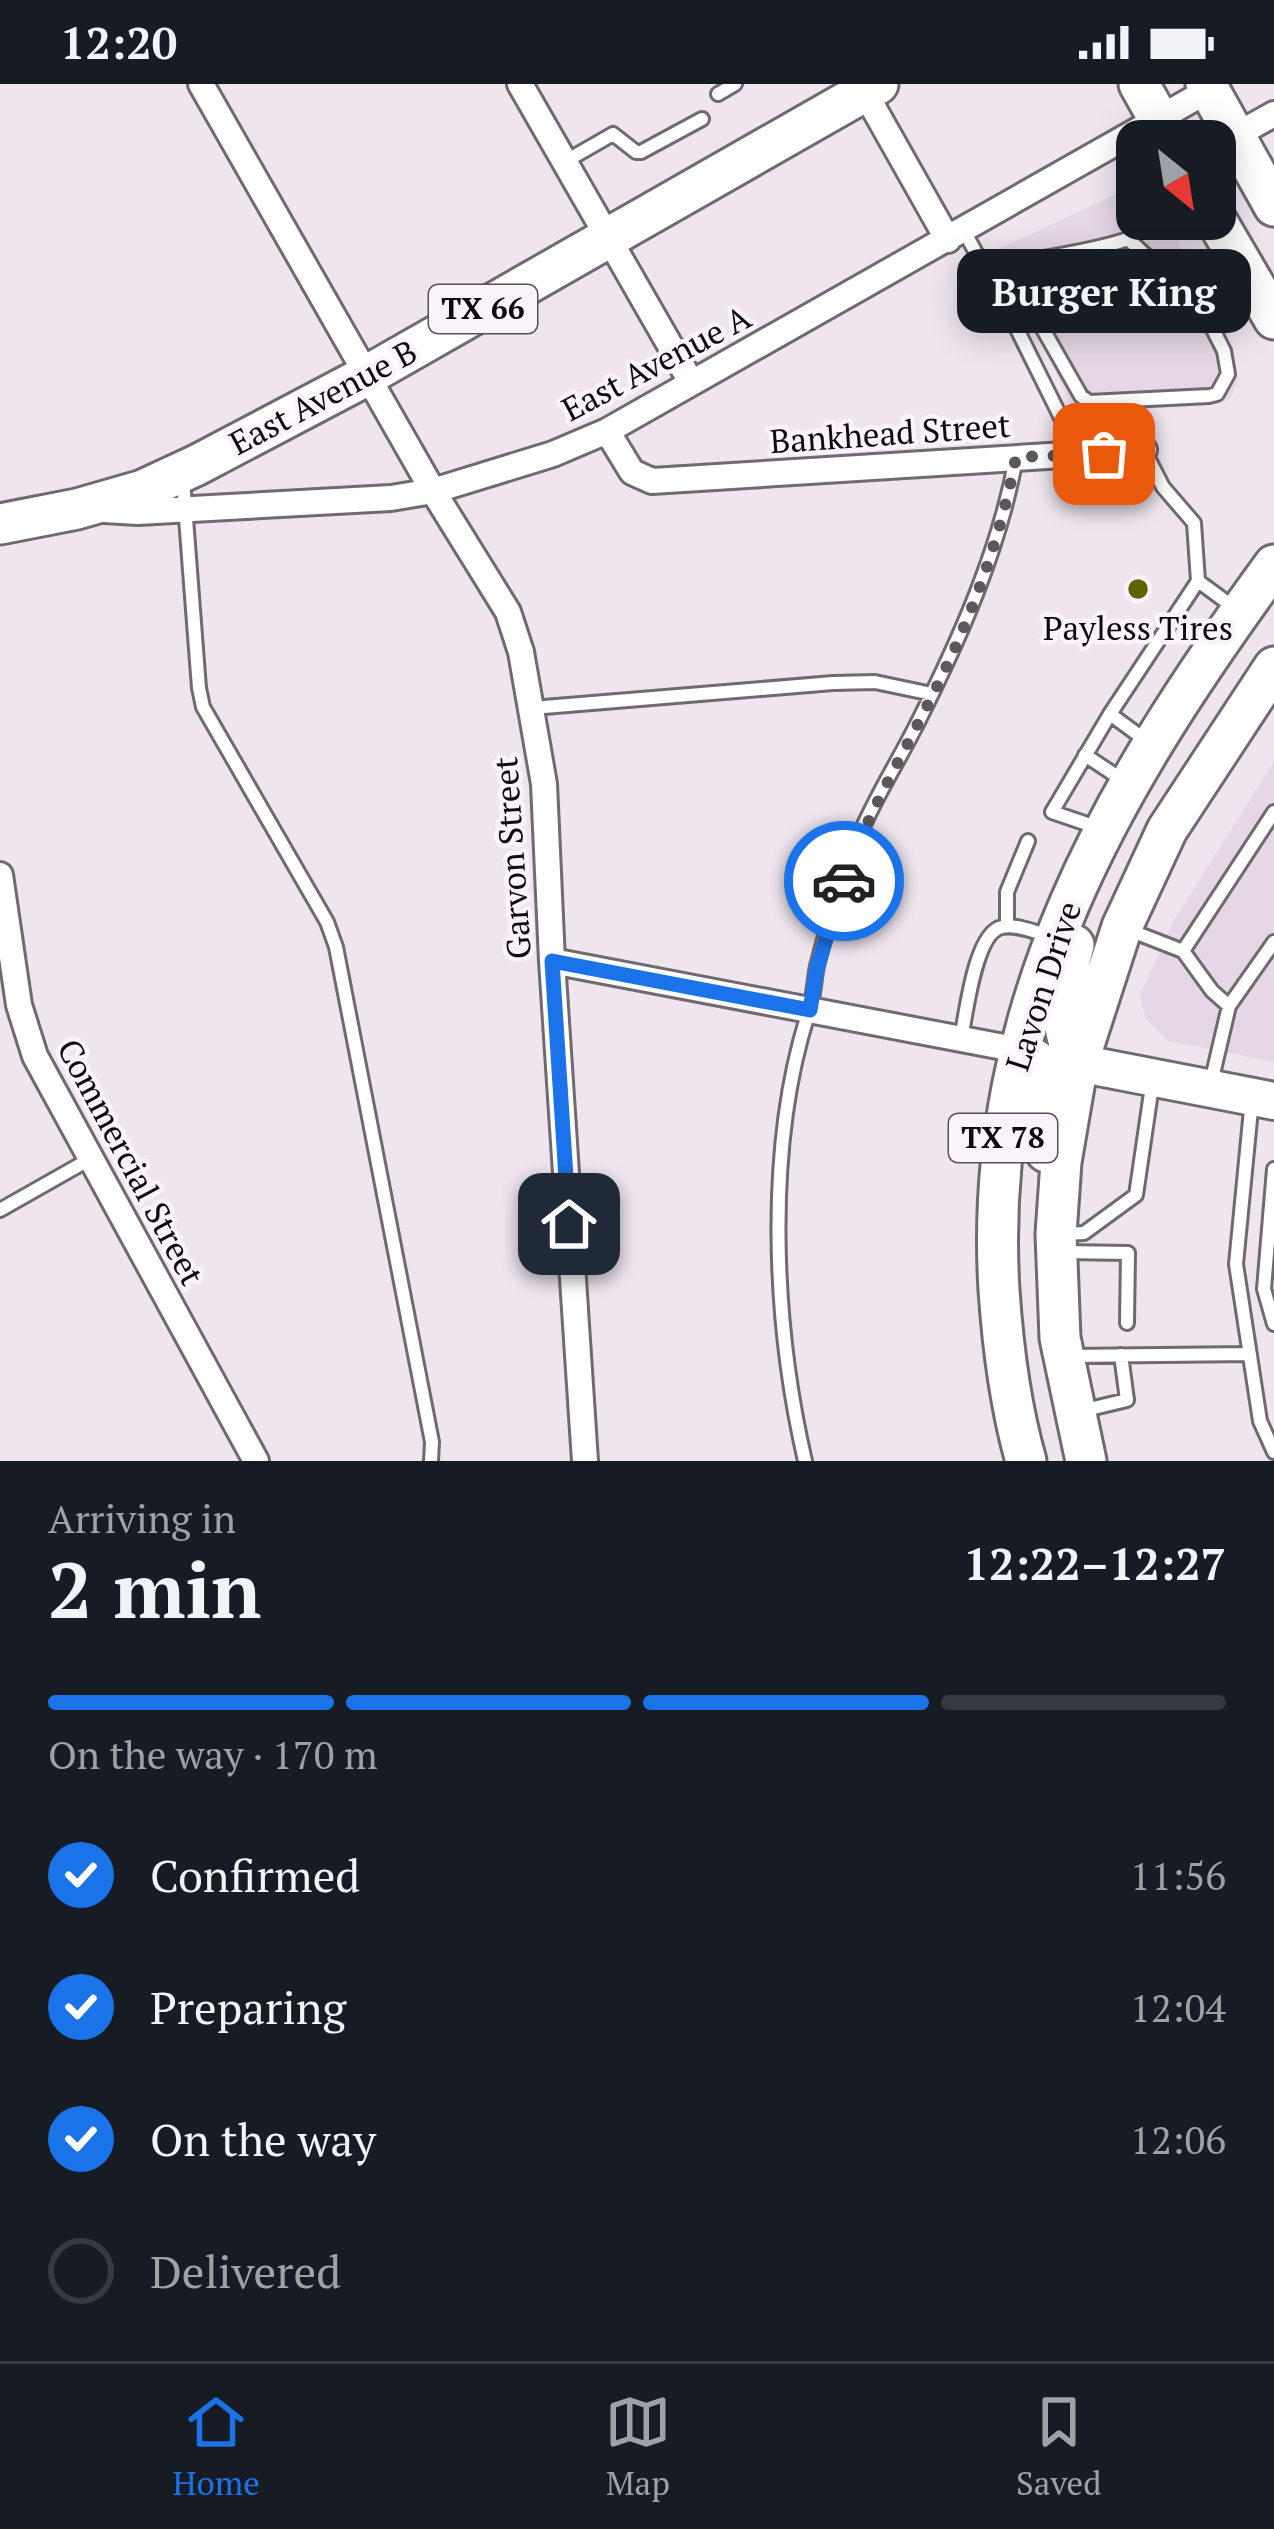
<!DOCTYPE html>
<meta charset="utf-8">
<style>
:root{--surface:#171b24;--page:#20242c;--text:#f1f3f6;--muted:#9ea1a6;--line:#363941;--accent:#1a73e8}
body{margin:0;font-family:"PT Serif",serif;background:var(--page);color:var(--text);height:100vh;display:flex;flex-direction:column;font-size:45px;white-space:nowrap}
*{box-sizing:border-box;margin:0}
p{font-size:39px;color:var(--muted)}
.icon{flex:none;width:66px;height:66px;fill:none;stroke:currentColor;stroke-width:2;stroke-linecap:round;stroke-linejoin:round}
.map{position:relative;height:1377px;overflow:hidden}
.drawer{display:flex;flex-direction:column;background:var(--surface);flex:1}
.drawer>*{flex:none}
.needle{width:78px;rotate:150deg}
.fabs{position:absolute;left:1116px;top:36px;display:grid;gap:24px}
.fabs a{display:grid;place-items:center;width:120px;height:120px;border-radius:24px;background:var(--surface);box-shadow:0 6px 30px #0003;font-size:60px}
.pin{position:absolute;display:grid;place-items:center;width:102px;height:102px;color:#fff;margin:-51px;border-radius:24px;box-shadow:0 6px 18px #0006}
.courier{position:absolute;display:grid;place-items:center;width:120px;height:120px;margin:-60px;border:9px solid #1a73e8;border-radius:50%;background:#fff;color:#222;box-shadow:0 3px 15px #0007}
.bubble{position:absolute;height:84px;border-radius:24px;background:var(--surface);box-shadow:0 6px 30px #0003;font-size:39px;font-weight:700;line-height:84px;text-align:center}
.overview em{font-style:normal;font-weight:700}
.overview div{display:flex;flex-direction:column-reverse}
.overview{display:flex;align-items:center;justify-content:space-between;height:204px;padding:0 48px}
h1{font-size:78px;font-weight:700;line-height:90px}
.bar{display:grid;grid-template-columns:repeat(4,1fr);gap:18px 12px;align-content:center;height:144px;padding:0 48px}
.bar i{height:15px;border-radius:9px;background:var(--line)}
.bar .active{background:var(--accent)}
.bar p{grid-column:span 4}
ol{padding:0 48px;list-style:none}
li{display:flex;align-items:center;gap:36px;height:132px}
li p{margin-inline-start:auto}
li .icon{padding:12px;border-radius:50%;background:var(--accent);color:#fff;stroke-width:4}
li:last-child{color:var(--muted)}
li i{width:66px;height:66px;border:6px solid var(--line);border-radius:50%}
.status{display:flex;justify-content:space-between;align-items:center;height:84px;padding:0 60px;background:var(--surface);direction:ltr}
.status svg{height:33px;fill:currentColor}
.menu{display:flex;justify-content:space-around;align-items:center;height:168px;border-top:3px solid var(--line);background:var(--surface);font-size:33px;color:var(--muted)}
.menu a{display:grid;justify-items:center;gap:6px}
.menu .active{color:var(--accent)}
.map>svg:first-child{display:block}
.built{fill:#e5d7e5}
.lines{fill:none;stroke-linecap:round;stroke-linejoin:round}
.lane-casing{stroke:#706970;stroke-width:18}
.street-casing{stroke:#706970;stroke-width:30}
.secondary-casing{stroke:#706970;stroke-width:42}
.primary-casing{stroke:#706970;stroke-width:45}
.lane{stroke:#fff;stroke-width:12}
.street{stroke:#fff;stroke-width:24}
.secondary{stroke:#fff;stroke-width:36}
.primary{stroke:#fff;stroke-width:39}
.done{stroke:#5c575c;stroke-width:12;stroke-dasharray:0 21.6}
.route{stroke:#1a73e8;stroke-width:15}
.poi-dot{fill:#606400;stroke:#fbf3fb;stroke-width:4.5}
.labels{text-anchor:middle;stroke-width:9;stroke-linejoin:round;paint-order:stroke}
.shield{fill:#fbf3fb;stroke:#555155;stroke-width:3}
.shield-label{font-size:30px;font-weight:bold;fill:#0e0b0e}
.street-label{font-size:33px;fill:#0e0b0e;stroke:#fbf3fb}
.poi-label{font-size:33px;fill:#0e0b0e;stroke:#fbf3fb}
</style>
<div class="status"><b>12:20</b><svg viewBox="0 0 49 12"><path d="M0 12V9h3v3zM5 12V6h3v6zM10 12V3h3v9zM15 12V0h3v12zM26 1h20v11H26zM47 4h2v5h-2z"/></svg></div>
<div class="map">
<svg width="1274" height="1377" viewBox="0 0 1274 1377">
<rect width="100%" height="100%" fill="#eee5ee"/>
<path class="built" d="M1137,101V135H1165L1228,251L1239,296L1229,316L1076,333L1000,164Z
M1274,677V978L1168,957L1145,934L1140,910L1175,835Z"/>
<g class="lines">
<g class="lane-casing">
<path id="lane" d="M718,10L735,0
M566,77L613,50L636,68H641L702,35
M964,147L1010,231
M984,187C1032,173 1081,171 1128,155L1152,177L1174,215
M1035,231L1081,312L1089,318L1209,312L1217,310L1228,290L1224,267L1196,212
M1144,366L1163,403L1194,439L1198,497L1236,525
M1079,370L1010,231L1201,211L1242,195
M183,395L199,604L203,623L327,838L336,863L432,1358L431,1377
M532,624L833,599L875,598L932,610
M1110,630L1148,658
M1085,671L1124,697
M1099,744L1052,728L1110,630L1198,497
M1007,841V808L1028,757
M1129,846L1183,867L1212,907L1229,922L1210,1003
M1183,867L1274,728
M1229,922L1274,858
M961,955C966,930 975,848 1002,843C1016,840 1035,848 1049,852
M1252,1015L1236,1180L1260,1337L1274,1368
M1274,1085L1264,1205L1274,1240
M0,1126L90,1075
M1064,1150L1084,1149L1136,1111L1153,995
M1064,1168L1128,1169L1127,1239
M1070,1272L1250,1270
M1081,1327L1127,1316L1121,1271
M805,1377C773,1238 765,1062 809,927C814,912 814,896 817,882C829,835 844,787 863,743C879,707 900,674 918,638C960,554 999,467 1016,374"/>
</g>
<g class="street-casing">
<path id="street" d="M201,0L433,407L508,528L521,568L544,700L552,877L585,1377
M520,0L691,298
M860,0L948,156
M1215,63L1274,30
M607,347L632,388L652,397L1144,366
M104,426L138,428L391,414L433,407L553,370L607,347L1209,6
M0,791L19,921L35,972L256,1377
M552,877L1019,966"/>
</g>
<g class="secondary-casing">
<path id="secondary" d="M1078,979L1274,1017"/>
</g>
<g class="primary-casing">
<path id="primary" d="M1139,0L1171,57
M1206,0L1274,122
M1215,134L1274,235
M0,440L77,425L143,406L197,381L366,292L878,0
M1074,861C1063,901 1056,942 1078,979
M1019,966L1037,977L1040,989L1046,1068
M1026,1377C1010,1321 1003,1265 999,1206C982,921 1112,703 1274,481
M1086,1377L1060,1254L1056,1150L1061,1078L1078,979L1122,843L1167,746L1274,583"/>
</g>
<use href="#lane" class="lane"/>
<use href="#street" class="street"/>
<use href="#secondary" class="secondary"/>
<use href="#primary" class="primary"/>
</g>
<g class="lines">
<path class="done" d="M844,797C874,712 923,639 958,557C984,498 1004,436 1016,373L1104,370"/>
<path class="route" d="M569,1140L552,877L810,926L817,884L844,797"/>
</g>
<circle class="poi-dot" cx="1138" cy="505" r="12"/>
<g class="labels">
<g class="shield">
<rect x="429" y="201" width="108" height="48" rx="9"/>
<rect x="949" y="1030" width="108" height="48" rx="9"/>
</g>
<g class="shield-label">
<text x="483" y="235">TX 66</text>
<text x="1003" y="1064">TX 78</text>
</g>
<g class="street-label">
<text transform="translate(656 279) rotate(-28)" y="12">East Avenue A</text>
<text transform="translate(323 313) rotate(-28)" y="12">East Avenue B</text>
<text transform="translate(890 349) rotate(-4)" y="12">Bankhead Street</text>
<text transform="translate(512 774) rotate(-94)" y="12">Garvon Street</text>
<text transform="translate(1043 902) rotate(-72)" y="12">Lavon Drive</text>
<text transform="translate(131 1078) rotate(62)" y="12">Commercial Street</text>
</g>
<g class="poi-label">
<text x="1138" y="556">Payless Tires</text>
</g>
</g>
</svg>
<div class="fabs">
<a><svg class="needle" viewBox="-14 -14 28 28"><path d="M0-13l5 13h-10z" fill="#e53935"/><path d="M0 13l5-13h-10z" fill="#9ea1a6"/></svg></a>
</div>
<div class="pin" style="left:1104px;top:370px;background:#ea580c"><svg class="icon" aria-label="bag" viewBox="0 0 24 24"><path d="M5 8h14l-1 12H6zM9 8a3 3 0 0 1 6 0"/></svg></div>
<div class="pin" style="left:569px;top:1140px;background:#1f2937"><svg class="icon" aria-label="home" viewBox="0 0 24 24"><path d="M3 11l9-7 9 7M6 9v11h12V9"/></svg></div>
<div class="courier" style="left:844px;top:797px"><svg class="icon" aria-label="car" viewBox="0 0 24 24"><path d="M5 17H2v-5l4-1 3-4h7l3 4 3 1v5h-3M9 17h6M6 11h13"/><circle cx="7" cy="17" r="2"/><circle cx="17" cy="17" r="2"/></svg></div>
<div class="bubble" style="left:957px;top:165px;width:294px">Burger King</div>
</div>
<section class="drawer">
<div class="overview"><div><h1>2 min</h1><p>Arriving in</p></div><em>12:22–12:27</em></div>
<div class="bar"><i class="active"></i><i class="active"></i><i class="active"></i><i></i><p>On the way · 170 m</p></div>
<ol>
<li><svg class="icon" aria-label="check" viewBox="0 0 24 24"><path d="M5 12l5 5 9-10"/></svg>Confirmed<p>11:56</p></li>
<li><svg class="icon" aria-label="check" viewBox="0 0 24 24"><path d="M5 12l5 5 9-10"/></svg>Preparing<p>12:04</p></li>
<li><svg class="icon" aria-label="check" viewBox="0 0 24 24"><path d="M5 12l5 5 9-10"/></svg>On the way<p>12:06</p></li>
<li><i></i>Delivered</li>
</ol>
</section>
<nav class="menu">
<a class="active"><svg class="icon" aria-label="home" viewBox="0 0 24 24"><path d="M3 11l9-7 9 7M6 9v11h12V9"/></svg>Home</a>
<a><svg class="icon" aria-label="map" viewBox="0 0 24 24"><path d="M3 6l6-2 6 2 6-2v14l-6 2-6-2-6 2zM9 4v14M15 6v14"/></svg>Map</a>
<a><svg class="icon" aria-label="saved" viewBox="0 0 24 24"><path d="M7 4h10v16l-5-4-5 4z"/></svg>Saved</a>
</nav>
